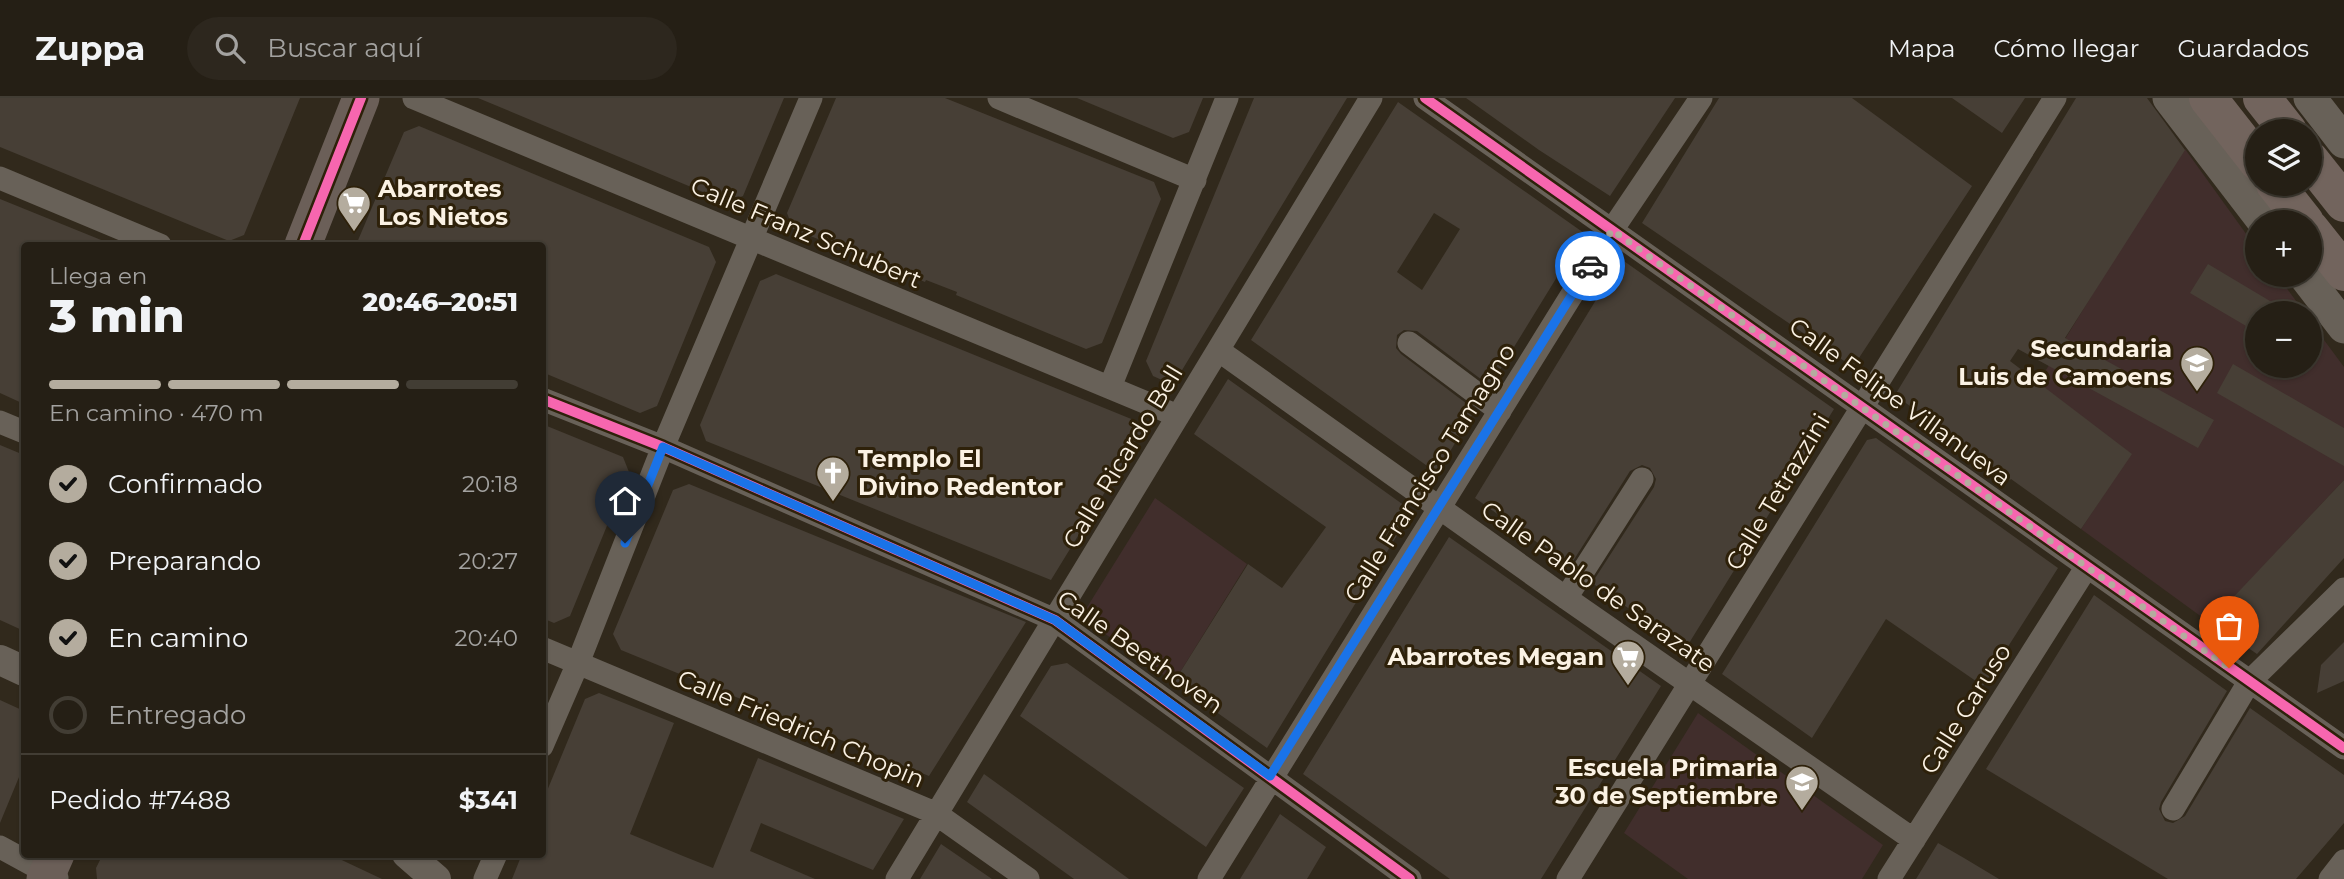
<!DOCTYPE html>
<html lang="es">
<meta charset="utf-8">
<style>
:root{--surface:#251f15;--page:#2d271e;--text:#f1f3f6;--muted:#a3a2a0;--line:#423d34;--accent:#b4ac9e}
body{margin:0;font-family:Montserrat,sans-serif;background:var(--page);color:var(--text);height:100vh;display:flex;flex-direction:column;font-size:26px;white-space:nowrap}
*{box-sizing:border-box;margin:0}
p{font-size:23px;color:var(--muted)}
.icon{flex:none;width:38px;height:38px;fill:none;stroke:currentColor;stroke-width:2;stroke-linecap:round;stroke-linejoin:round}
.map{position:relative;flex:1;overflow:hidden}
.drawer{position:absolute;left:21px;top:144px;width:525px;height:616px;display:flex;flex-direction:column;background:var(--surface);border-radius:7px;box-shadow:0 2px 5px #0004,0 0 0 2px var(--line)}
.drawer>*{flex:none}
.fabs{position:absolute;left:2245px;top:21px;display:grid;gap:14px}
.fabs a{display:grid;place-items:center;width:77px;height:77px;border-radius:50%;background:var(--surface);box-shadow:0 2px 5px #0004,0 0 0 2px var(--line);font-size:35px}
.pin{position:absolute;display:grid;place-items:center;width:60px;height:60px;color:#fff;margin:-72px -30px;border-radius:50% 50% 50% 0;rotate:-45deg;box-shadow:0 0 7px #0007}
.pin .icon{rotate:45deg}
.courier{position:absolute;display:grid;place-items:center;width:70px;height:70px;margin:-35px;border:5px solid #1a73e8;border-radius:50%;background:#fff;color:#222;box-shadow:0 2px 9px #0007}
.summary em{font-style:normal;font-weight:800}
.summary div{display:flex;flex-direction:column-reverse}
.summary{display:flex;align-items:center;justify-content:space-between;height:119px;padding:0 28px}
h1{font-size:46px;font-weight:800;line-height:52px}
.bar{display:grid;grid-template-columns:repeat(4,1fr);gap:10px 7px;align-content:center;height:84px;padding:0 28px}
.bar i{height:9px;border-radius:5px;background:var(--line)}
.bar .selected{background:var(--accent)}
.bar p{grid-column:span 4}
.line{display:flex;align-items:center;gap:18px;padding:0 28px;border-top:2px solid var(--line)}
.line div{flex:1}
ol{padding:0 28px;list-style:none}
li{display:flex;align-items:center;gap:21px;height:77px}
li p{margin-inline-start:auto}
li .icon{padding:7px;border-radius:50%;background:var(--accent);color:#111;stroke-width:4}
li:last-child{color:var(--muted)}
li i{width:38px;height:38px;border:4px solid var(--line);border-radius:50%}
header{display:flex;align-items:center;gap:42px;box-sizing:border-box;height:98px;padding:0 35px;background:var(--surface);border-bottom:2px solid var(--line)}
header strong{font-size:33px}
nav{display:flex;gap:38px;margin-inline-start:auto;font-size:24px}
.search{width:490px;height:63px;background:var(--page);display:flex;align-items:center;gap:18px;box-sizing:border-box;padding:0 24px;border-radius:38px;color:var(--muted);font-size:26px}
.map>svg:first-child{display:block}
.education{fill:#412e2c}
.building{fill:#473f36;fill-rule:evenodd}
.lines{fill:none;stroke-linecap:round;stroke-linejoin:round}
.minor{stroke:#686158;stroke-width:23}
.tertiary{stroke:#686158;stroke-width:30}
.secondary{stroke:#686158;stroke-width:33}
.primary{stroke:#6b5f58;stroke-width:37}
.motorway{stroke:#72645d;stroke-width:38}
.cycleway-casing{stroke:#2e210a;stroke-width:15}
.cycleway{stroke:#f766af;stroke-width:10}
.done{stroke:#b4ac9e;stroke-width:7;stroke-dasharray:0 12.6}
.route{stroke:#1a73e8;stroke-width:9}
.labels{text-anchor:middle;stroke-width:6;stroke-linejoin:round;paint-order:stroke}
.poi-label{font-size:24px;font-weight:bold;fill:#fbf2e4;stroke:#2e210a;text-anchor:end}
.street-label{font-size:24px;fill:#fbf2e4;stroke:#2e210a}
</style>
<header>
<strong>Zuppa</strong>
<div class="search"><svg class="icon" aria-label="search" viewBox="0 0 24 24"><circle cx="10" cy="10" r="6"/><path d="M15 15l6 6"/></svg>Buscar aquí</div>
<nav><a>Mapa</a><a>Cómo llegar</a><a>Guardados</a></nav>
</header>
<div class="map">
<svg width="2344" height="781" viewBox="0 0 2344 781">
<rect width="100%" height="100%" fill="#31291c"/>
<path class="education" d="M2185,51L2257,151L2258,177H2277L2305,215H2258V268H2310V223L2344,269V382L2210,525L2081,431L2131,356L2038,285L2127,140Z
M1155,400L1247,466L1174,584L1081,519Z
M1698,615L1883,747L1862,781H1688L1624,735Z"/>
<path class="building" d="M0,0H300L244,137L229,143L0,49Z
M478,0H784L743,98L727,104Z
M836,0H945L1154,84L1161,101L1102,245L1086,251L956,197L957,194L926,182L925,184L793,131L787,115Z
M1077,0H1203L1189,34L1173,40Z
M1254,0H1347L1173,287L1153,278L1146,263Z
M1466,0H1675L1610,98L1539,52Z
M1719,0H1852L1972,88L1853,269L1642,125Z
M1952,0H2025L2002,35Z
M2076,0H2147L2185,52L2065,240L2214,322L2198,350L2018,251L2010,263L2132,356L2081,431L2011,381L2010,382L1895,297Z
M1398,4L1584,135L1490,288L1417,233L1404,232L1397,237L1396,250L1401,256L1475,312L1437,375L1251,242ZM1434,115L1460,131L1422,192L1397,174Z
M419,28L709,149L716,164L657,308L640,315L542,274V147H356L404,34Z
M0,101L111,146L24,147V306L0,295Z
M1621,161L1834,311L1686,550L1592,485L1654,389L1656,381L1650,370L1642,367L1630,373L1570,468L1475,400Z
M2208,166L2290,215H2258V235L2190,195Z
M776,176L1146,327L1051,482L706,343L700,327L760,183Z
M2233,266L2344,330V368L2217,295Z
M1228,281L1412,413L1267,650L1174,584L1248,466L1282,490L1326,429L1194,336Z
M542,326L623,359L629,374L570,518L554,525L542,520Z
M1876,340L2058,470L1983,588L1886,521L1812,640L1722,576L1867,342Z
M0,347L24,357V533L0,522Z
M2344,382V460L2257,556L2210,524Z
M689,386L1026,524L929,678L621,552L613,536L673,392Z
M1449,439L1661,588L1541,781H1450L1303,676Z
M2094,497L2227,593L2161,704L2159,711L2165,723L2173,725L2185,718L2250,610L2344,677V725L2296,781H2168L1986,671Z
M2344,544V583L2317,595L2321,567Z
M1067,565L1244,690L1206,749L1020,618L1051,568Z
M599,595L674,625L630,736L683,758L713,770L758,660L904,721L873,772L761,725L750,753L815,781H512L522,756H542V705L585,601Z
M0,602L24,613V667L0,725Z
M984,676L1056,728L1129,781H1074L967,704Z
M1280,716L1326,749L1307,781H1240Z
M1938,745L1964,760L1999,781H1916Z
M941,746L992,781H920Z
M103,756H329L382,781H97L96,770Z"/>
<g class="lines">
<path class="minor" d="M414,0L1178,318
M999,0L1195,82
M1425,0L2344,650
M0,80L160,147
M1409,245L1500,313
M1218,252L1566,500L1914,742
M1110,289L1227,0
M542,301L663,349L1055,522L1410,781
M0,324L24,334
M1566,500L1642,381
M542,550L935,715L1028,781
M542,648L578,565L663,349L811,0
M2173,711L2249,584L2344,491
M0,749L57,780
M485,781L496,756
M897,781L1371,0
M1209,781L1612,132L1701,0
M1568,781L2055,0
M1889,781L2086,470
M2330,781L2344,763"/>
<path class="tertiary" d="M0,562L24,573
M407,756L436,781"/>
<path class="secondary" d="M2169,0L2264,124
M2310,0L2344,44
M2304,177L2344,229"/>
<path class="primary" d="M303,147L361,0
M45,781L56,756"/>
<path class="motorway" d="M2208,0L2258,64
M2262,0L2288,33
M2310,62L2344,105
M2275,86L2305,124
M2310,131L2344,174"/>
<g class="cycleway-casing">
<path id="cycleway" d="M1425,0L2344,650
M303,147L361,0
M542,301L663,349L1055,522L1410,781"/>
</g>
<use href="#cycleway" class="cycleway"/>
</g>
<g class="lines">
<path class="done" d="M1590,168L1612,132L2229,570"/>
<path class="route" d="M625,445L663,349L1055,522L1270,678L1590,168"/>
</g>
<defs>
<g id="supermarket-pin" transform="scale(1.75)"><path d="M0 17L-7.5 6A9.5 9.5 0 1 1 7.5 6Z" fill="#b4ac9e" stroke="#2e210a"/><path d="M-6-5.5h2.5l.6 2H6L4.5 2H-2.5L-4.4-4H-6ZM-1.5 3.2a1.3 1.3 0 1 0 .1 0ZM3 3.2a1.3 1.3 0 1 0 .1 0Z" fill="#fff"/></g>
<g id="school-pin" transform="scale(1.75)"><path d="M0 17L-7.5 6A9.5 9.5 0 1 1 7.5 6Z" fill="#b4ac9e" stroke="#2e210a"/><path d="M0-5L7-2L0 1L-7-2ZM-4 1L0 2.5L4 1V4Q0 6-4 4Z" fill="#fff"/></g>
<g id="church-pin" transform="scale(1.75)"><path d="M0 17L-7.5 6A9.5 9.5 0 1 1 7.5 6Z" fill="#b4ac9e" stroke="#2e210a"/><path d="M-1.2-6h2.4v3.5h3.3v2.4h-3.3V6h-2.4V-.1h-3.3v-2.4h3.3Z" fill="#fff"/></g>
</defs>
<g fill-rule="evenodd">
<use href="#supermarket-pin" x="354" y="105"/>
<use href="#school-pin" x="2197" y="265"/>
<use href="#church-pin" x="833" y="375"/>
<use href="#supermarket-pin" x="1628" y="559"/>
<use href="#school-pin" x="1802" y="684"/>
</g>
<g class="labels">
<g class="poi-label">
<text x="378" y="99" text-anchor="start">Abarrotes<tspan x="378" dy="28">Los Nietos</tspan></text>
<text x="2172" y="259">Secundaria<tspan x="2172" dy="28">Luis de Camoens</tspan></text>
<text x="858" y="369" text-anchor="start">Templo El<tspan x="858" dy="28">Divino Redentor</tspan></text>
<text x="1604" y="567">Abarrotes Megan</text>
<text x="1778" y="678">Escuela Primaria<tspan x="1778" dy="28">30 de Septiembre</tspan></text>
</g>
<g class="street-label">
<text transform="translate(806 135) rotate(23)" y="8">Calle Franz Schubert</text>
<text transform="translate(1900 304) rotate(36)" y="8">Calle Felipe Villanueva</text>
<text transform="translate(1123 359) rotate(-59)" y="8">Calle Ricardo Bell</text>
<text transform="translate(1430 375) rotate(-58)" y="8">Calle Francisco Tamagno</text>
<text transform="translate(1778 394) rotate(-59)" y="8">Calle Tetrazzini</text>
<text transform="translate(1598 489) rotate(35)" y="8">Calle Pablo de Sarazate</text>
<text transform="translate(1140 554) rotate(35)" y="8">Calle Beethoven</text>
<text transform="translate(1966 611) rotate(-58)" y="8">Calle Caruso</text>
<text transform="translate(801 631) rotate(23)" y="8">Calle Friedrich Chopin</text>
</g>
</g>
</svg>
<div class="fabs">
<a><svg class="icon" aria-label="layers" viewBox="0 0 24 24"><path d="M12 4l9 5-9 5-9-5zM3 14l9 5 9-5"/></svg></a>
<a>+</a>
<a>−</a>
</div>
<div class="pin" style="left:2229px;top:570px;background:#ea580c"><svg class="icon" aria-label="bag" viewBox="0 0 24 24"><path d="M5 8h14l-1 12H6zM9 8a3 3 0 0 1 6 0"/></svg></div>
<div class="pin" style="left:625px;top:445px;background:#1f2937"><svg class="icon" aria-label="home" viewBox="0 0 24 24"><path d="M3 11l9-7 9 7M6 9v11h12V9"/></svg></div>
<div class="courier" style="left:1590px;top:168px"><svg class="icon" aria-label="car" viewBox="0 0 24 24"><path d="M5 17H2v-5l4-1 3-4h7l3 4 3 1v5h-3M9 17h6M6 11h13"/><circle cx="7" cy="17" r="2"/><circle cx="17" cy="17" r="2"/></svg></div>
<section class="drawer">
<div class="summary"><div><h1>3 min</h1><p>Llega en</p></div><em>20:46–20:51</em></div>
<div class="bar"><i class="selected"></i><i class="selected"></i><i class="selected"></i><i></i><p>En camino · 470 m</p></div>
<ol>
<li><svg class="icon" aria-label="check" viewBox="0 0 24 24"><path d="M5 12l5 5 9-10"/></svg>Confirmado<p>20:18</p></li>
<li><svg class="icon" aria-label="check" viewBox="0 0 24 24"><path d="M5 12l5 5 9-10"/></svg>Preparando<p>20:27</p></li>
<li><svg class="icon" aria-label="check" viewBox="0 0 24 24"><path d="M5 12l5 5 9-10"/></svg>En camino<p>20:40</p></li>
<li><i></i>Entregado</li>
</ol>
<div class="line" style="height:91px"><div>Pedido #7488</div><b>$341</b></div>
</section>
</div>
